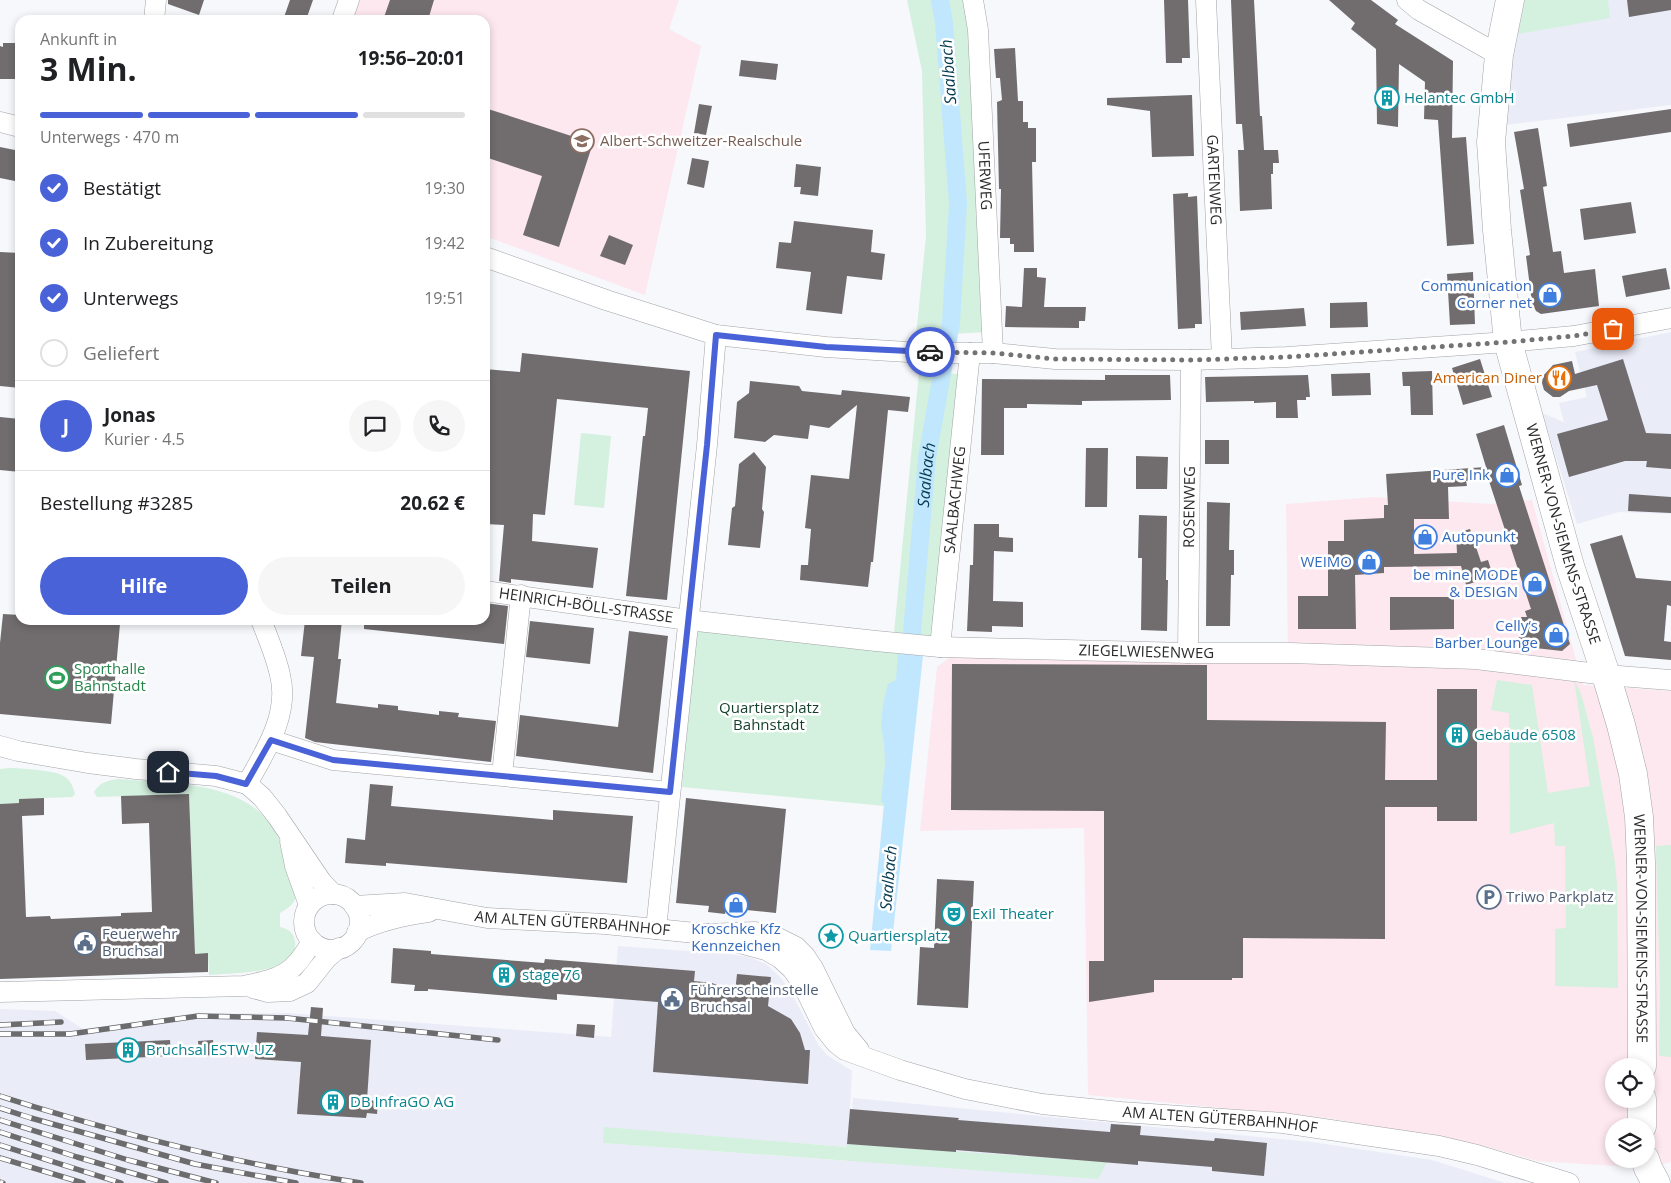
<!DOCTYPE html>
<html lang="de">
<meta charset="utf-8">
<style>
:root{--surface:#fff;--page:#f6f6f6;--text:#202124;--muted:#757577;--line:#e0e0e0;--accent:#4962d7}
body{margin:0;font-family:"Open Sans",sans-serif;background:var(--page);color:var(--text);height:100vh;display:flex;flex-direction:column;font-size:19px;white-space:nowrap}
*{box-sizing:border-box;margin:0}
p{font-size:16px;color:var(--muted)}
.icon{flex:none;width:28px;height:28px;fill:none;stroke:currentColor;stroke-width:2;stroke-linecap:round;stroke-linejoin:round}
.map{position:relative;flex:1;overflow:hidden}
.side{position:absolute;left:15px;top:15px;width:475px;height:610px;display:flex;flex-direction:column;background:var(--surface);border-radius:15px;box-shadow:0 2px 8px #0003}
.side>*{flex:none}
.tools{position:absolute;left:1605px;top:1058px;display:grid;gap:10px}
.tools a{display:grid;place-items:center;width:50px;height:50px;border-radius:50%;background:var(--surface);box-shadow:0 2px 8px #0003;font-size:25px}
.pin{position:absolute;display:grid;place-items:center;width:42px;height:42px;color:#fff;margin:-21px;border-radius:10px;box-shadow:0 2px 8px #0006}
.courier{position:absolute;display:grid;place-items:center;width:50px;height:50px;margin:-25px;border:4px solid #4962d7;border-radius:50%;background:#fff;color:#222;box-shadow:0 1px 6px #0007}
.overview em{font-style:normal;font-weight:700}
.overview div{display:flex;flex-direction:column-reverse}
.overview{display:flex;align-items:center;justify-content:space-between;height:85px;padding:0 25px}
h1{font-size:32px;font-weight:700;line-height:38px}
.bar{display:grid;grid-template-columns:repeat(4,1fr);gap:8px 5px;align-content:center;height:60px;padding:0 25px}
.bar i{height:6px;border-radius:4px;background:var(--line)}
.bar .current{background:var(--accent)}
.bar p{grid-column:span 4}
.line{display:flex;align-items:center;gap:12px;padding:0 25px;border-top:1px solid var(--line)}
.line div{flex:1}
.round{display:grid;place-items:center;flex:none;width:52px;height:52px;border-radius:26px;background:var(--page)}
ol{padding:0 25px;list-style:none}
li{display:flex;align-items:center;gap:15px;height:55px}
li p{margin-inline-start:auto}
li .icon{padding:5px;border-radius:50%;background:var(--accent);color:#fff;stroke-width:4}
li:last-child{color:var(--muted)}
li i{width:28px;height:28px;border:2px solid var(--line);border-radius:50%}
.action{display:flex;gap:10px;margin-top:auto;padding:10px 25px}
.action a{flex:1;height:58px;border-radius:30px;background:var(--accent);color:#fff;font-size:20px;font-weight:700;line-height:58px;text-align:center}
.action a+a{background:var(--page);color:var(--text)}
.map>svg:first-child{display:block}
.built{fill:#eaecf8}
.industrial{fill:#fce8ee;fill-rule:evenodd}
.green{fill:#d4f0de}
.water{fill:#c0e7fe}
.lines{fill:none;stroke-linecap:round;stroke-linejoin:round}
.canal{stroke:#c0e7fe;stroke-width:18}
.building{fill:#716d6f}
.street-casing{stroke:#a2a3a7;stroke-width:21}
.secondary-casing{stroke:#a2a3a7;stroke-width:29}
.street{stroke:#fff;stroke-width:20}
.secondary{stroke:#fff;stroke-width:28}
.rail-casing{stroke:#6c6c6e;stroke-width:5.5}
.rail{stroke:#fff;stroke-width:4;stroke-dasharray:11;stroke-linecap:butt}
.done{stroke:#727375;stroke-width:5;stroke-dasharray:0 9}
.route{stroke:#4962d7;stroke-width:6}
.labels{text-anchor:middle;stroke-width:5;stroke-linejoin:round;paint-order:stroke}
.culture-label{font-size:15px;fill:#0d838f;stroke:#fff;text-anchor:start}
.education-label{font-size:15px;fill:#785e54;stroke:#fff;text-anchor:start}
.street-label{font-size:15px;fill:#2b2b2c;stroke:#fff}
.shop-label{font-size:15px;fill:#366cbe;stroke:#fff;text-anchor:end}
.food-label{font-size:15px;fill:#c56008;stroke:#fff;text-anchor:end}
.leisure-label{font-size:15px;fill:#27864d;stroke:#fff;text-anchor:start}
.park-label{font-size:15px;fill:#113f27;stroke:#fff}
.service-label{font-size:15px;fill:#4e5e75;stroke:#fff;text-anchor:start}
.water-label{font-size:16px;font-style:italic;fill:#043a51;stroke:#fff}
</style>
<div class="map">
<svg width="1671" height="1183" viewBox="0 0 1671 1183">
<rect width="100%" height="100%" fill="#f7f8fc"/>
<path class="built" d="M1520,0H1671V105L1505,125L1514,26Z
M1671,332V514L1619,512L1577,524L1542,413L1564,422L1559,403L1587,397L1575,352Z
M618,946L729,954L749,957L766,964L779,976L789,988L819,1046L827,1055L852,1071L850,1109L847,1147L605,1128L604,1143L848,1161L853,1098L1312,1142L1432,1160L1505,1183H0V1009L55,1011L83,1029L199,1014L288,1013L611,1037Z"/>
<path class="industrial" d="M358,0H679L669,29L701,46L645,295L485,236V20H351Z
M1374,497L1492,504L1532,500L1583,685L1671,691V1162L1648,1168L1537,1161L1481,1145L1328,1118L1088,1095L1084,828L920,831L937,667L953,655L1288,657L1286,504ZM1614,1066H1646V1099H1614ZM1614,1126H1646V1159H1614Z"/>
<path class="green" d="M907,0H967L986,332L916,336L926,236L922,71Z
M1525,0H1608L1610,18L1518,34Z
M919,372L961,374L935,638L894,633Z
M581,433L611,436L604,508L574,505Z
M696,630L892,651L910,655L896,807L682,787Z
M1574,679L1581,694L1593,737L1615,863L1617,885L1618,988L1555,986V929L1566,928L1565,846H1555L1554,823L1510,834L1509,713L1491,710L1497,680L1532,685L1548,793L1590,786Z
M9,768C19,768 28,769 38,770C56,773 70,772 75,794L72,797L19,799V803L0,804V769Z
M119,779C164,783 236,781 267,820C280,836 286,856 292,876C299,894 299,903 280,913V927C289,929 294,933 295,942C300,975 228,973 209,975L208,954H195L189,794L97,797L94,792C100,782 108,780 119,779Z
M1671,845V1057L1659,1056L1660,990L1656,846Z
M604,1127L846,1147L847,1144L1107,1162L1098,1179L603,1143Z"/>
<path class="water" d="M898,654L923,656L891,951L870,950L884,804L881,801L885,763L884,742L881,726L883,705L888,684L896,680Z"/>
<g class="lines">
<path class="canal" id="s1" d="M908,679L927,458L951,323L958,203L944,23L940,0"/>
</g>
<path class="building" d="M168,0H204L199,15L168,4Z
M290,0H313L306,20H283Z
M390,0H434L428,20H383Z
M1164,0H1188L1190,58H1182V63H1166Z
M1231,0H1254L1260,116H1262L1264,150H1278L1279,163H1273V174H1271L1272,209L1240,211L1238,150H1244L1242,124H1236Z
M1329,0H1371L1398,20L1395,24L1453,61L1452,138L1466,137L1474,244L1447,246L1438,120L1424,119L1425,82L1399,64L1398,127L1377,124L1376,49L1351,29L1355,23Z
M1627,0H1671V10L1629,17Z
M3,43H19L20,79H0V46L3,47Z
M1015,48L1018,101H1023V122H1028V128H1036V162H1032L1034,252H1014V244H1010V238H1000L1001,189H999L997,102L1002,100L1000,78H996L994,49Z
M741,60L778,64L776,80L739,76Z
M1192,95L1194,156L1152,157L1150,111L1107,105V98Z
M699,104L712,106L706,135L694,133Z
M485,108L593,143L559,247L523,235L542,176L485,157Z
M1671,109V132L1570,147L1567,124Z
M1538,128L1547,186L1543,187L1553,252L1561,251L1564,273L1595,269L1599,306L1541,314L1536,311L1532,303L1526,256L1530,255L1520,190L1524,189L1514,132Z
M0,147L20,151V182L0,178Z
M692,158L709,161L704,188L687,184Z
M796,164L821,167L818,196L800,194L801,187H794Z
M1188,193V197L1197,196L1202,324H1195V328L1178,329L1173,194Z
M1631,202L1636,233L1584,240L1580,209Z
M794,221L873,230L871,252L885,254L882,280L847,276L842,314L806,310L811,272L776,268L779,242L791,243Z
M609,235L633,245L625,265L600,256Z
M0,252L20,253V388L0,386Z
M1024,268H1037V277L1046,278L1044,307H1086L1085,321H1079V328L1005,327L1006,306L1022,307Z
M1666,268L1670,289L1626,297L1622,276Z
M1473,272L1475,324L1450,325L1447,274Z
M1367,302L1368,327L1330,328V303Z
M1304,308L1306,326L1241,330L1240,312Z
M522,353L690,371L667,600L626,596L643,436H645L648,408L557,399L545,515L533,514L532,541L598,548L593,588L511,579V583L499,581L504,525L485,524V369L520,372Z
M1480,359L1492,397L1463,405L1452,368Z
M1623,359L1646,433L1671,434V469L1646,467L1647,461H1625L1569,477L1557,434L1608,420L1597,385L1569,391L1560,397H1553L1544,390L1542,383L1543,376L1553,365L1572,361L1575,374Z
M1432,371L1433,415H1411L1410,386H1403L1402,372Z
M1370,373L1371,395L1332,396L1331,374Z
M1105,375H1170L1171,400L1082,401V405L1027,404V408H1004V455H981L982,379L1105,380Z
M1308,375L1310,397H1306V400H1297L1298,418H1276V402L1254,403V401L1206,402L1205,377Z
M750,381L799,386L802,391L841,395L842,390L910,397L908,412L888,410L873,562H871L868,587L800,580L801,565H808L811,529L805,528L811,475L849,479L857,405L829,428L810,425L808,439L774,435L765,442L734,438L737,402L749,393Z
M0,417L20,419V472L0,470Z
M1504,425L1522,485L1519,486L1570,644L1562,651L1518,646L1521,617H1527L1525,611L1531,609L1487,475L1466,481L1467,486L1448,487L1449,519H1414V554L1457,553L1456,533L1470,529L1481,562L1488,560L1493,576L1466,585L1461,566L1384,567V573L1355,575L1356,629H1298V596H1328V541H1344V520L1384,518V505H1388L1386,474L1486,467L1476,434Z
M1205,440H1229V464H1205Z
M1086,448H1108L1107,507H1085Z
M754,452L766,467L762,509L764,512L760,548L728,545L732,508L735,506L739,464Z
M1136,456L1168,457L1167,489H1136Z
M1629,494L1671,497V513L1628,511Z
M1207,502L1230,503L1229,550H1234V575H1231L1230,626H1206Z
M1139,515L1167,516L1166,580H1168L1167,631L1141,630L1142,558H1138Z
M974,524H999V537L1013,538V552L994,551L993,601L1023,602V627L992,626V632L967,631L970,565H973Z
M1622,535L1636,578L1671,581V606L1667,605L1664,641L1671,642V660L1625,656L1590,544Z
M1390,597H1454V629L1390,630Z
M485,603L508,606L504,644L364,629V620H485Z
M3,614L20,615V620H72L120,624L111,724L0,714V643Z
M305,620H342L338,659H341L336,703L378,708V704L398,706V710L439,715V711L459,713L458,717L496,721L491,762L315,742L305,738L314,657L301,656Z
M530,621L594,628L590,664L526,657Z
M629,631L668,636L653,773L516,756L520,715L618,727Z
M952,664L1207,665V720L1386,722L1385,780H1437V689H1477V821H1437V807H1385V939L1243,938V978H1232V980H1154V992L1089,1002V961H1104V811L951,810Z
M370,784L393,786L391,806L553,820V810L633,816L627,883L386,863V866L345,863L347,838L365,840Z
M189,794L195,954L208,953V972L0,979V804L19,803V799L44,798V815L22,816L26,917L50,916L51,919L121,916V913L152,912L149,823L122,824L121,796Z
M686,798L786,809L776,913L726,908L725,914L708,912L709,906L676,903Z
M937,879L974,881L968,1008L917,1005L920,947L934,948Z
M393,948L431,951V954L544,963L545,959L695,971L694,981L712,983L735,992L737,974L771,977L768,1006L791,1019L800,1033L805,1050H810L808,1084L653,1072L658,1002L557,994V1000L428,989V991H414L415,985L391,983Z
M311,1007L323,1008L321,1036L371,1040L367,1100L378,1101L377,1114L367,1113L366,1118L297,1114L301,1062L255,1059L257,1032L308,1035Z
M577,1024L595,1025L594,1038L576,1036Z
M170,1040L171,1056L86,1060L85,1044Z
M213,1040L214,1055L199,1056L198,1041Z
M850,1109L959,1118L958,1120L1110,1132L1111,1124L1141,1126L1140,1135L1214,1141L1215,1138L1267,1143L1264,1176L1212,1171V1167L1138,1161V1165L956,1150V1152L847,1144Z"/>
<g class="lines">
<g class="street-casing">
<g id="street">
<path id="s2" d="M973,0L978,30L993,353"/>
<path id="s3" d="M1206,0L1222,359"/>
<path d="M1407,0L1419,10L1499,55"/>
<path d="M154,20L156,0"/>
<path d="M342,20L349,0"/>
<path d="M0,122L20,127"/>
<path d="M485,257L606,300L716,335L826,347L924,353H993L1055,359L1191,360L1287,357L1508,342L1574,336L1671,318"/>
<path id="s4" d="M485,591L688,620L876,641L940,647L1188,653H1290L1476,659L1606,675L1671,680"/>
<path id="s5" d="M940,647L970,353"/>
<path id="s6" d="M1188,653L1191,360"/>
<path d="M271,740L333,760L670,792"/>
<path d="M0,746L18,751L88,763L136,769L216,776L247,784L262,797L277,816L321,881L333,894"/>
<path d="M502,775L521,595"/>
<path d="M247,784C265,752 290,714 280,675C276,656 268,638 261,620"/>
<path d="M290,841L295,866L309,905"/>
<circle cx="332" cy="922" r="28"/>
<path id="s7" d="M354,906L405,903L487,918L605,924L706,934L755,932L772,935L796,947L805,956L813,968L845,1033L859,1050"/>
<path d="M656,929L707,445L716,335"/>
<path d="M357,932C380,920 404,916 429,912"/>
<path id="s8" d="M706,934L766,950L780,958L792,969L802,983L824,1028L836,1043L845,1050L900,1070L965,1089L1042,1104L1121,1112L1283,1123L1439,1146L1477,1155L1569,1183"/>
<path d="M253,988L268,992L290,991L307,983L327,958L339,948"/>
<path d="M0,992L244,986C280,978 293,976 312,941"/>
</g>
</g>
<g class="secondary-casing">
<g id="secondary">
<path id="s9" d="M1510,0L1499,55L1491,142L1497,230L1508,342L1570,566L1606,675L1621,725L1633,774L1639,817L1641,862L1642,1066"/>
<path d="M1642,1126V1099"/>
<path d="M1645,1159L1648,1168L1656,1183"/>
</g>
</g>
<use href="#street" class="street"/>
<use href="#secondary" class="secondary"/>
<g class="rail-casing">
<path id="rail" d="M0,1025L61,1022
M0,1034H70L198,1016L287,1018L498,1040
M0,1096C119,1134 237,1164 361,1183
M0,1108L31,1118L195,1164L296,1183
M0,1120L128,1160L216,1183
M0,1132L77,1157L166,1183
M0,1145L121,1183
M0,1158L83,1183
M0,1182L3,1183"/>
</g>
<use href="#rail" class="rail"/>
</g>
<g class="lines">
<path class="done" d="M930,352L993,353L1055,359L1191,360L1287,357L1508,342L1574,336L1613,329"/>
<path class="route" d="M168,772L216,776L246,784L271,740L333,760L670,792L707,445L716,335L826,347L930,352"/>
</g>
<defs>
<g id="building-ring" transform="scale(1.25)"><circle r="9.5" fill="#fff" stroke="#0f9aa8" stroke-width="1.5"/><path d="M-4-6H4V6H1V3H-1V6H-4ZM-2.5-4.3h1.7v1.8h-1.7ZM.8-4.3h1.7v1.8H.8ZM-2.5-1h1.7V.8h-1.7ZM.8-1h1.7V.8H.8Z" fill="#0f9aa8"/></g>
<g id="school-ring" transform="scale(1.25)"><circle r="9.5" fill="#fff" stroke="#8d6e63" stroke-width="1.5"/><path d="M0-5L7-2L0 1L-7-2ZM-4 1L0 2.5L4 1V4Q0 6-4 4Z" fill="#8d6e63"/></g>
<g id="shop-ring" transform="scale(1.25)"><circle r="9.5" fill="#fff" stroke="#3f7fe0" stroke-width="1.5"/><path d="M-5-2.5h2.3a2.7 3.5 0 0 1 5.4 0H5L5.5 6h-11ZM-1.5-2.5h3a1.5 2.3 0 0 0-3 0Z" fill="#3f7fe0"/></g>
<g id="restaurant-ring" transform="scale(1.25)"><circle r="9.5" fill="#fff" stroke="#e8710a" stroke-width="1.5"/><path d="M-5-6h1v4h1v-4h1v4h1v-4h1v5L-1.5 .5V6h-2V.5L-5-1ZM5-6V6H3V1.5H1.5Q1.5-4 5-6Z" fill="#e8710a"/></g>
<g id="stadium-ring" transform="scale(1.25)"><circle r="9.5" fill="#fff" stroke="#2e9e5b" stroke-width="1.5"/><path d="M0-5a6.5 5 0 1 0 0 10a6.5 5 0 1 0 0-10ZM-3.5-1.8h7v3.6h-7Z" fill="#2e9e5b"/></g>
<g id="parking-ring" transform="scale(1.25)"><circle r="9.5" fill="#fff" stroke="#5c6f8a" stroke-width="1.5"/><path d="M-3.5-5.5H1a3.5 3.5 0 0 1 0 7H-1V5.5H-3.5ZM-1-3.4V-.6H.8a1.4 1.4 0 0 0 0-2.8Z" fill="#5c6f8a"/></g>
<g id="theatre-ring" transform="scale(1.25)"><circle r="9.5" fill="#fff" stroke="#0f9aa8" stroke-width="1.5"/><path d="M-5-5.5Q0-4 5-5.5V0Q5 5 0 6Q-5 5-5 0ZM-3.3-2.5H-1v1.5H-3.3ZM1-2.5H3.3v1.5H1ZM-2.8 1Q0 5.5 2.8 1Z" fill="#0f9aa8"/></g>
<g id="sight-ring" transform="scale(1.25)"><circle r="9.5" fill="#fff" stroke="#0f9aa8" stroke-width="1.5"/><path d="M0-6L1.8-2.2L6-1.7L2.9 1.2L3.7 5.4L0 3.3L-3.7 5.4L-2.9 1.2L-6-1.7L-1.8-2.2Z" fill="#0f9aa8"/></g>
<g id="civic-ring" transform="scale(1.25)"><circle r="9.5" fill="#fff" stroke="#5c6f8a" stroke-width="1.5"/><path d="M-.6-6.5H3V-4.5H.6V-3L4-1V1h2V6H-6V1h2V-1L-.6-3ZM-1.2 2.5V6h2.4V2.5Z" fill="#5c6f8a"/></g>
</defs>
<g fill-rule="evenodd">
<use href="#building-ring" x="1387" y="98"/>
<use href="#school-ring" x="582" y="141"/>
<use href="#shop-ring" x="1550" y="295"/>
<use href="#restaurant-ring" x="1559" y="378"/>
<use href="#shop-ring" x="1507" y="475"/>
<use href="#shop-ring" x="1425" y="537"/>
<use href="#shop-ring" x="1369" y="562"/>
<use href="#shop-ring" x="1535" y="584"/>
<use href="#shop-ring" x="1556" y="635"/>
<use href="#stadium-ring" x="57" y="678"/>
<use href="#building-ring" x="1457" y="735"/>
<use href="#parking-ring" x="1489" y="897"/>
<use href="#shop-ring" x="736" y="905"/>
<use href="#theatre-ring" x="954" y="914"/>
<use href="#sight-ring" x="831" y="936"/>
<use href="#civic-ring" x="85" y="943"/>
<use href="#building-ring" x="504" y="975"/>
<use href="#civic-ring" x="672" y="999"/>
<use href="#building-ring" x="128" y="1050"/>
<use href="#building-ring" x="333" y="1102"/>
</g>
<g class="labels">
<g class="culture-label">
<text x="1404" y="103">Helantec GmbH</text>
<text x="1474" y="740">Gebäude 6508</text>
<text x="972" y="919">Exil Theater</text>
<text x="848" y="941">Quartiersplatz</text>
<text x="522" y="980">stage 76</text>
<text x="146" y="1055">Bruchsal ESTW-UZ</text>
<text x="350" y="1107">DB InfraGO AG</text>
</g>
<g class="education-label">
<text x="600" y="146">Albert-Schweitzer-Realschule</text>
</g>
<g class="street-label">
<text dy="5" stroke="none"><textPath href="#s2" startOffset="176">UFERWEG</textPath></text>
<text dy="5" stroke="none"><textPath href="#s3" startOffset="180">GARTENWEG</textPath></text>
<text dy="5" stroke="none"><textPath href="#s5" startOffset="148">SAALBACHWEG</textPath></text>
<text dy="5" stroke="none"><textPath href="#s6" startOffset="146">ROSENWEG</textPath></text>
<text dy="5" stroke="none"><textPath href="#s9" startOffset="544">WERNER-VON-SIEMENS-STRASSE</textPath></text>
<text dy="5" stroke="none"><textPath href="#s4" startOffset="102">HEINRICH-BÖLL-STRASSE</textPath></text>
<text dy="5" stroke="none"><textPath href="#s4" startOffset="665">ZIEGELWIESENWEG</textPath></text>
<text dy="5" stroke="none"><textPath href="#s7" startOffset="220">AM ALTEN GÜTERBAHNHOF</textPath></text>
<text dy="5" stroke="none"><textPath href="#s9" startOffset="949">WERNER-VON-SIEMENS-STRASSE</textPath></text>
<text dy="5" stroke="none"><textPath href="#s8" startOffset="576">AM ALTEN GÜTERBAHNHOF</textPath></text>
</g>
<g class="shop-label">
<text x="1532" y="291">Communication<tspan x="1532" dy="17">Corner net</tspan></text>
<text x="1490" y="480">Pure Ink</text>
<text x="1442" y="542" text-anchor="start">Autopunkt</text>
<text x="1352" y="567">WEIMO</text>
<text x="1518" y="580">be mine MODE<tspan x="1518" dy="17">&amp; DESIGN</tspan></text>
<text x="1538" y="631">Celly‘s<tspan x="1538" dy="17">Barber Lounge</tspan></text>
<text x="736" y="934" text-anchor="middle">Kroschke Kfz<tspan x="736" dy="17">Kennzeichen</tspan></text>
</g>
<g class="food-label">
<text x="1542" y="383">American Diner</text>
</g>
<g class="leisure-label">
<text x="74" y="674">Sporthalle<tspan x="74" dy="17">Bahnstadt</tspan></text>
</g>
<g class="park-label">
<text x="769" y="713">Quartiersplatz<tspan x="769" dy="17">Bahnstadt</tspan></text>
</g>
<g class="service-label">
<text x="1506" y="902">Triwo Parkplatz</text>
<text x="102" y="939">Feuerwehr<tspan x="102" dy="17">Bruchsal</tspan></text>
<text x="690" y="995">Führerscheinstelle<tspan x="690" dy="17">Bruchsal</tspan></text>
</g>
<g class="water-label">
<text transform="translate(948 72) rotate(-94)" y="6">Saalbach</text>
<text dy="6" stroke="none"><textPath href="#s1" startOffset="205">Saalbach</textPath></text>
<text transform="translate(888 878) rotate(-85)" y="6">Saalbach</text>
</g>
</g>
</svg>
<div class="tools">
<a><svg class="icon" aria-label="locate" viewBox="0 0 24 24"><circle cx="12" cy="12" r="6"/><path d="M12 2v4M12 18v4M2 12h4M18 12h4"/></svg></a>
<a><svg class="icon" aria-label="layers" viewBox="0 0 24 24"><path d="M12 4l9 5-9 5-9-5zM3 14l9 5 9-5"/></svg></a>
</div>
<div class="pin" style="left:1613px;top:329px;background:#ea580c"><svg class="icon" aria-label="bag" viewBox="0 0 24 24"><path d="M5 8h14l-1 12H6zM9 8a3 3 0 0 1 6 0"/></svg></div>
<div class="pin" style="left:168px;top:772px;background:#1f2937"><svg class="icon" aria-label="home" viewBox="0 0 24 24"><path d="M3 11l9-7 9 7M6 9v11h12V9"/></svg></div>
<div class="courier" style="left:930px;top:352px"><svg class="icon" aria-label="car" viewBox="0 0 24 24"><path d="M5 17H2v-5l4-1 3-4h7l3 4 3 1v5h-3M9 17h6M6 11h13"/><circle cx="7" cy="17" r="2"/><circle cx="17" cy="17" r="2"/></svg></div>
<section class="side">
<div class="overview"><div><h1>3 Min.</h1><p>Ankunft in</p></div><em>19:56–20:01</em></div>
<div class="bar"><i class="current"></i><i class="current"></i><i class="current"></i><i></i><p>Unterwegs · 470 m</p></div>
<ol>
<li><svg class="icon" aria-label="check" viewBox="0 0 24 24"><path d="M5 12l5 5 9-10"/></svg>Bestätigt<p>19:30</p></li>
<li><svg class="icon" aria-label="check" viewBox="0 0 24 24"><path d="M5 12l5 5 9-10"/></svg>In Zubereitung<p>19:42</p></li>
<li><svg class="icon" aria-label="check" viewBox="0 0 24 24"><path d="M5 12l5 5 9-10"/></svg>Unterwegs<p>19:51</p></li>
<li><i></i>Geliefert</li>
</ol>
<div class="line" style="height:90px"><b class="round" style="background:var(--accent);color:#fff">J</b><div><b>Jonas</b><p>Kurier · 4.5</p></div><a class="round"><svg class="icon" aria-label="chat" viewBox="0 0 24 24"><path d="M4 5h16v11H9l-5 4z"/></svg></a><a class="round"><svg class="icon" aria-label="phone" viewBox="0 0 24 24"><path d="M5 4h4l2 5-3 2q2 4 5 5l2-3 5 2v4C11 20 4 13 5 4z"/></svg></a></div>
<div class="line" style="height:65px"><div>Bestellung #3285</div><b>20.62 €</b></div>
<div class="action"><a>Hilfe</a><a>Teilen</a></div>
</section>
</div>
